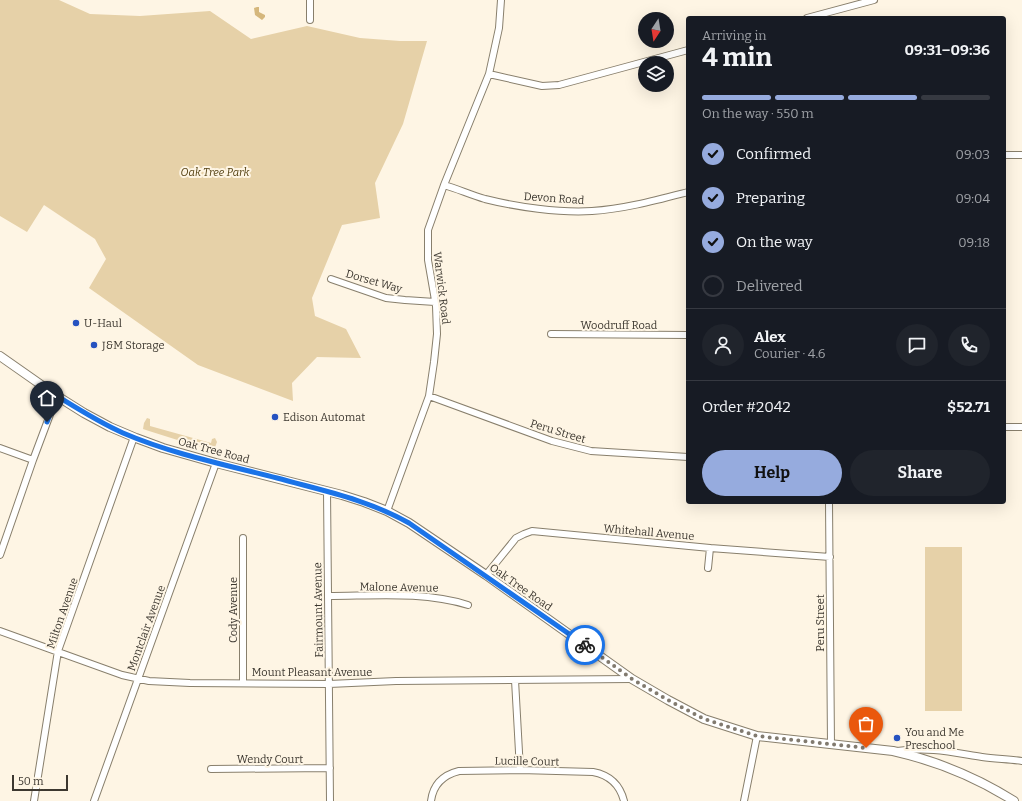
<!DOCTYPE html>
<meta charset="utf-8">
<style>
:root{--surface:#171b24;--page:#20242c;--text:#f1f3f6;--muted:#9ea1a6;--line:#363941;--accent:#96abde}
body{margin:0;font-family:Bitter,serif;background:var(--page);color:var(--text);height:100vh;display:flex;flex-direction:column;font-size:15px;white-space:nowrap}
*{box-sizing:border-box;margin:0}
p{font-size:13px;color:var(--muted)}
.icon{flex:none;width:22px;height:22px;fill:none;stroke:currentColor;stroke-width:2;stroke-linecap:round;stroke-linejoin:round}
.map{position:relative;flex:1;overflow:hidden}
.drawer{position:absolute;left:686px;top:16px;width:320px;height:488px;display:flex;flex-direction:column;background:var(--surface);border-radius:4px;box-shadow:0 4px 16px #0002}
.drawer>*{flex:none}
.needle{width:26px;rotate:192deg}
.controls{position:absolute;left:638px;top:12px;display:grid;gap:8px}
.controls a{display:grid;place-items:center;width:36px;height:36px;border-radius:50%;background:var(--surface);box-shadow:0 4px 16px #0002;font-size:20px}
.scale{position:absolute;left:12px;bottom:10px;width:56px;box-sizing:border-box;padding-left:4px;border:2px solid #3d3830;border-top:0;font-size:11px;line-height:14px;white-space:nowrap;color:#3d3830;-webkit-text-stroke:3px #fef5e4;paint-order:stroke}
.pin{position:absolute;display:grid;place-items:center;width:34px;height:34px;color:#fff;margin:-41px -17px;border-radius:50% 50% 50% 0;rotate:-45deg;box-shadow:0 0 4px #0007}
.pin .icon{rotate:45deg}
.courier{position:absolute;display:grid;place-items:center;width:40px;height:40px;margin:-20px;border:3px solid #1a73e8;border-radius:50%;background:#fff;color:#222;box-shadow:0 1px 5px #0007}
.summary em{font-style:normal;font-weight:700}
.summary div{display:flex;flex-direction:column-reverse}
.summary{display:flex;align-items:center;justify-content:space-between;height:68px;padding:0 16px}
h1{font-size:26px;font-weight:700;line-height:30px}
.bar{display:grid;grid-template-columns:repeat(4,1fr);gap:6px 4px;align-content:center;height:48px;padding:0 16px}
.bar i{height:5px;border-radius:3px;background:var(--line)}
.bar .active{background:var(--accent)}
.bar p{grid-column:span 4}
.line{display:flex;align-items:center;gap:10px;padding:0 16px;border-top:1px solid var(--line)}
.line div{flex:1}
.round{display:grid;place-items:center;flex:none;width:42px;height:42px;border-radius:21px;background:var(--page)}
ol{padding:0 16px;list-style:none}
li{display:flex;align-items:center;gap:12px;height:44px}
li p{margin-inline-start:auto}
li .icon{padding:4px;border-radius:50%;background:var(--accent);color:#111;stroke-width:4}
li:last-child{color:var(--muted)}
li i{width:22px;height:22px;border:2px solid var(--line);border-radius:50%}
.primary-button{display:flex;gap:8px;margin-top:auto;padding:8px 16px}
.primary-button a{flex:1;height:46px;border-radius:24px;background:var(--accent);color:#111;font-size:16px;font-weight:700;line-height:46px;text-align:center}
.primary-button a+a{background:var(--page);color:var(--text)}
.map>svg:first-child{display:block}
.green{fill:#e6d1a8}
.water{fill:#d5b77c}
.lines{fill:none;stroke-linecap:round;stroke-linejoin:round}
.minor-casing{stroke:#887f6c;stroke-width:8}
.secondary-casing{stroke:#887f6c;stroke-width:10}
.minor{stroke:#fff;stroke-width:6}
.secondary{stroke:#fff;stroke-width:8}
.done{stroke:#817a6f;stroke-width:4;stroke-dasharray:0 7.2}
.route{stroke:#1a73e8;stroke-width:5}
.poi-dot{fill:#2652c0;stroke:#fef5e4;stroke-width:1.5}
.labels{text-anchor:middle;stroke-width:4;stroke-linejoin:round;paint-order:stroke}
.park-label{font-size:11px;font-style:italic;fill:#544011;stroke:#fef5e4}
.street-label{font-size:11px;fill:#3d3830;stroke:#fef5e4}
.poi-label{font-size:11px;fill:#3d3830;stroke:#fef5e4;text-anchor:start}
</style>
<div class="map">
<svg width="1022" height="801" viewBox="0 0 1022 801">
<rect width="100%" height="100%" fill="#fef5e4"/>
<path class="green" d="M0,0H59L90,14L140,16L210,11L251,39L307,26L360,38L400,41H427L403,124L375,183L380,218L342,225L312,298L315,316L346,329L361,358L317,357L292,383L293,401L198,365L89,288L106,259L95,239L44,205L27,232L0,216Z
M147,418L150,419V426L211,443L212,439L215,438L217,442L214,450L187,443L149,431L143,429L144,423Z
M925,547H962V711H925Z"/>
<path class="water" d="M257,7H259V12L265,15V17L262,20L255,15L254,8Z"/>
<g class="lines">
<g class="minor-casing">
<path id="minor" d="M807,18L874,0
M310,20V0
M489,74L542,86L559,85L688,50
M1004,155H1022
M444,185C458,189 471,195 485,199C517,207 559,213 592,211C624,209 657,200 688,192
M331,279L386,298L405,300L435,302
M551,334L688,335
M429,396L552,441L591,451L688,457
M1004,427H1022
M0,448L33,460
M327,491L330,801
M829,502L831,745
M387,511L429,396L434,362L437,334L436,306L428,260V230L444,185L489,74L499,28L501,0
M243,538V683
M0,555L33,460L57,396
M708,568L710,548
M486,575L516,538L524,534L532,531L710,548L830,557
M328,596C374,596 423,591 468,605
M0,631L122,675L149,681L190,683L329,684L396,681L632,679
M515,680L520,770
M897,751C930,747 950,752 982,757C995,759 1009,759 1022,761
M211,769L330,768
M34,801L58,651L134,437
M94,801L216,463
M431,801C433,785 443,775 459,771L520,770L593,772C609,775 620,785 624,801
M744,801L757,736"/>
</g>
<g class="secondary-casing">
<path id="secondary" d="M0,356L57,396L84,413L110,427L136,438L163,448L216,463L342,495L364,502L387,511L409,523L486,575L632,679L668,700L704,719L757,736L893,751C937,761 976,777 1014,801"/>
</g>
<use href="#minor" class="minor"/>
<use href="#secondary" class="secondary"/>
</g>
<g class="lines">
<path class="done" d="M585,645L632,679L668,700L704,719L757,736L866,748"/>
<path class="route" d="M47,422L57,396C78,409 100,423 123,433C172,454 226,465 277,478C324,491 366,499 409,523L585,645"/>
</g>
<g class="poi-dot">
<circle cx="76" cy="323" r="4"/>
<circle cx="94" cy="345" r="4"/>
<circle cx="275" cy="417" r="4"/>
<circle cx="897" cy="738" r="4"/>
</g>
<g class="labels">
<g class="park-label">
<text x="215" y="176">Oak Tree Park</text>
</g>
<g class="street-label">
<text transform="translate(554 198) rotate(4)" y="4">Devon Road</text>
<text transform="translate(374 281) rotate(16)" y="4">Dorset Way</text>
<text transform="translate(442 288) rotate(83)" y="4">Warwick Road</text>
<text x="619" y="329">Woodruff Road</text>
<text transform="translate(558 431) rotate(17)" y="4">Peru Street</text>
<text transform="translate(214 450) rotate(15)" y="4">Oak Tree Road</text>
<text transform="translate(649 532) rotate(5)" y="4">Whitehall Avenue</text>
<text transform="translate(399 587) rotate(1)" y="4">Malone Avenue</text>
<text transform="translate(521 587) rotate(35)" y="4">Oak Tree Road</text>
<text transform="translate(233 610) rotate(-90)" y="4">Cody Avenue</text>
<text transform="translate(318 610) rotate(-91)" y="4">Fairmount Avenue</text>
<text transform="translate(62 613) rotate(-71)" y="4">Milton Avenue</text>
<text transform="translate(820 623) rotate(-90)" y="4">Peru Street</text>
<text transform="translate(146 628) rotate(-70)" y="4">Montclair Avenue</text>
<text x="312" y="676">Mount Pleasant Avenue</text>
<text x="270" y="763">Wendy Court</text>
<text transform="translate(527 761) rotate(1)" y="4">Lucille Court</text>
</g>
<g class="poi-label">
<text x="84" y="327">U-Haul</text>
<text x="102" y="349">J&amp;M Storage</text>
<text x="283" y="421">Edison Automat</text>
<text x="905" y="736">You and Me<tspan x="905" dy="13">Preschool</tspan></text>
</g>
</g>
</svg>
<div class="controls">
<a><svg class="needle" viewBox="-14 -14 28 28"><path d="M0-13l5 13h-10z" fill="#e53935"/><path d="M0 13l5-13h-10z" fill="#9ea1a6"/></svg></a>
<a><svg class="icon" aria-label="layers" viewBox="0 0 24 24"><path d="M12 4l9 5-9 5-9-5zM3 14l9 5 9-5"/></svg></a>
</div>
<div class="scale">50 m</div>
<div class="pin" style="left:866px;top:748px;background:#ea580c"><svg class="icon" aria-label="bag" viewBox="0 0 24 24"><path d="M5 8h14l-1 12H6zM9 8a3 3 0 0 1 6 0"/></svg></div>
<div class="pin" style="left:47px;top:422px;background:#1f2937"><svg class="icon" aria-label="home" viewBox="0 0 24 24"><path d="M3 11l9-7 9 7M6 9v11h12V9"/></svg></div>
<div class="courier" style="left:585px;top:645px"><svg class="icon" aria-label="bike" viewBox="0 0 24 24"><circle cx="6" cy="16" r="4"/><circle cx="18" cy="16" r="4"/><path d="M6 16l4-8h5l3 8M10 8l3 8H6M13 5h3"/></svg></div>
<section class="drawer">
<div class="summary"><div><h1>4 min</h1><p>Arriving in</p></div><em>09:31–09:36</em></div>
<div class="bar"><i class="active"></i><i class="active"></i><i class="active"></i><i></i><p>On the way · 550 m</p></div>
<ol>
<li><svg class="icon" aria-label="check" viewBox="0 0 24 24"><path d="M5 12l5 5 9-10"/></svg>Confirmed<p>09:03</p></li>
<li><svg class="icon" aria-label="check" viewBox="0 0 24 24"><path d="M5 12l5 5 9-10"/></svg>Preparing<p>09:04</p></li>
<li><svg class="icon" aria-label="check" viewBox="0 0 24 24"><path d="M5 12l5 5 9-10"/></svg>On the way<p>09:18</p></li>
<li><i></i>Delivered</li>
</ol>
<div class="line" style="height:72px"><a class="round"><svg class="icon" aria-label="person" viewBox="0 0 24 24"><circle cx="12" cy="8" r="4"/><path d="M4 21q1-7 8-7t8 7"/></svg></a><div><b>Alex</b><p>Courier · 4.6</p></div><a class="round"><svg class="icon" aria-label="chat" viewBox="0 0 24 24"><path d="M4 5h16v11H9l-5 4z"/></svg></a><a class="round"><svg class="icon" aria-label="phone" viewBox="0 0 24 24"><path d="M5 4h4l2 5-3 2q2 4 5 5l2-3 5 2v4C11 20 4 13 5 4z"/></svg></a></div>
<div class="line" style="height:52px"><div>Order #2042</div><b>$52.71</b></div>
<div class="primary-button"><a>Help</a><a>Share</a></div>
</section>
</div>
